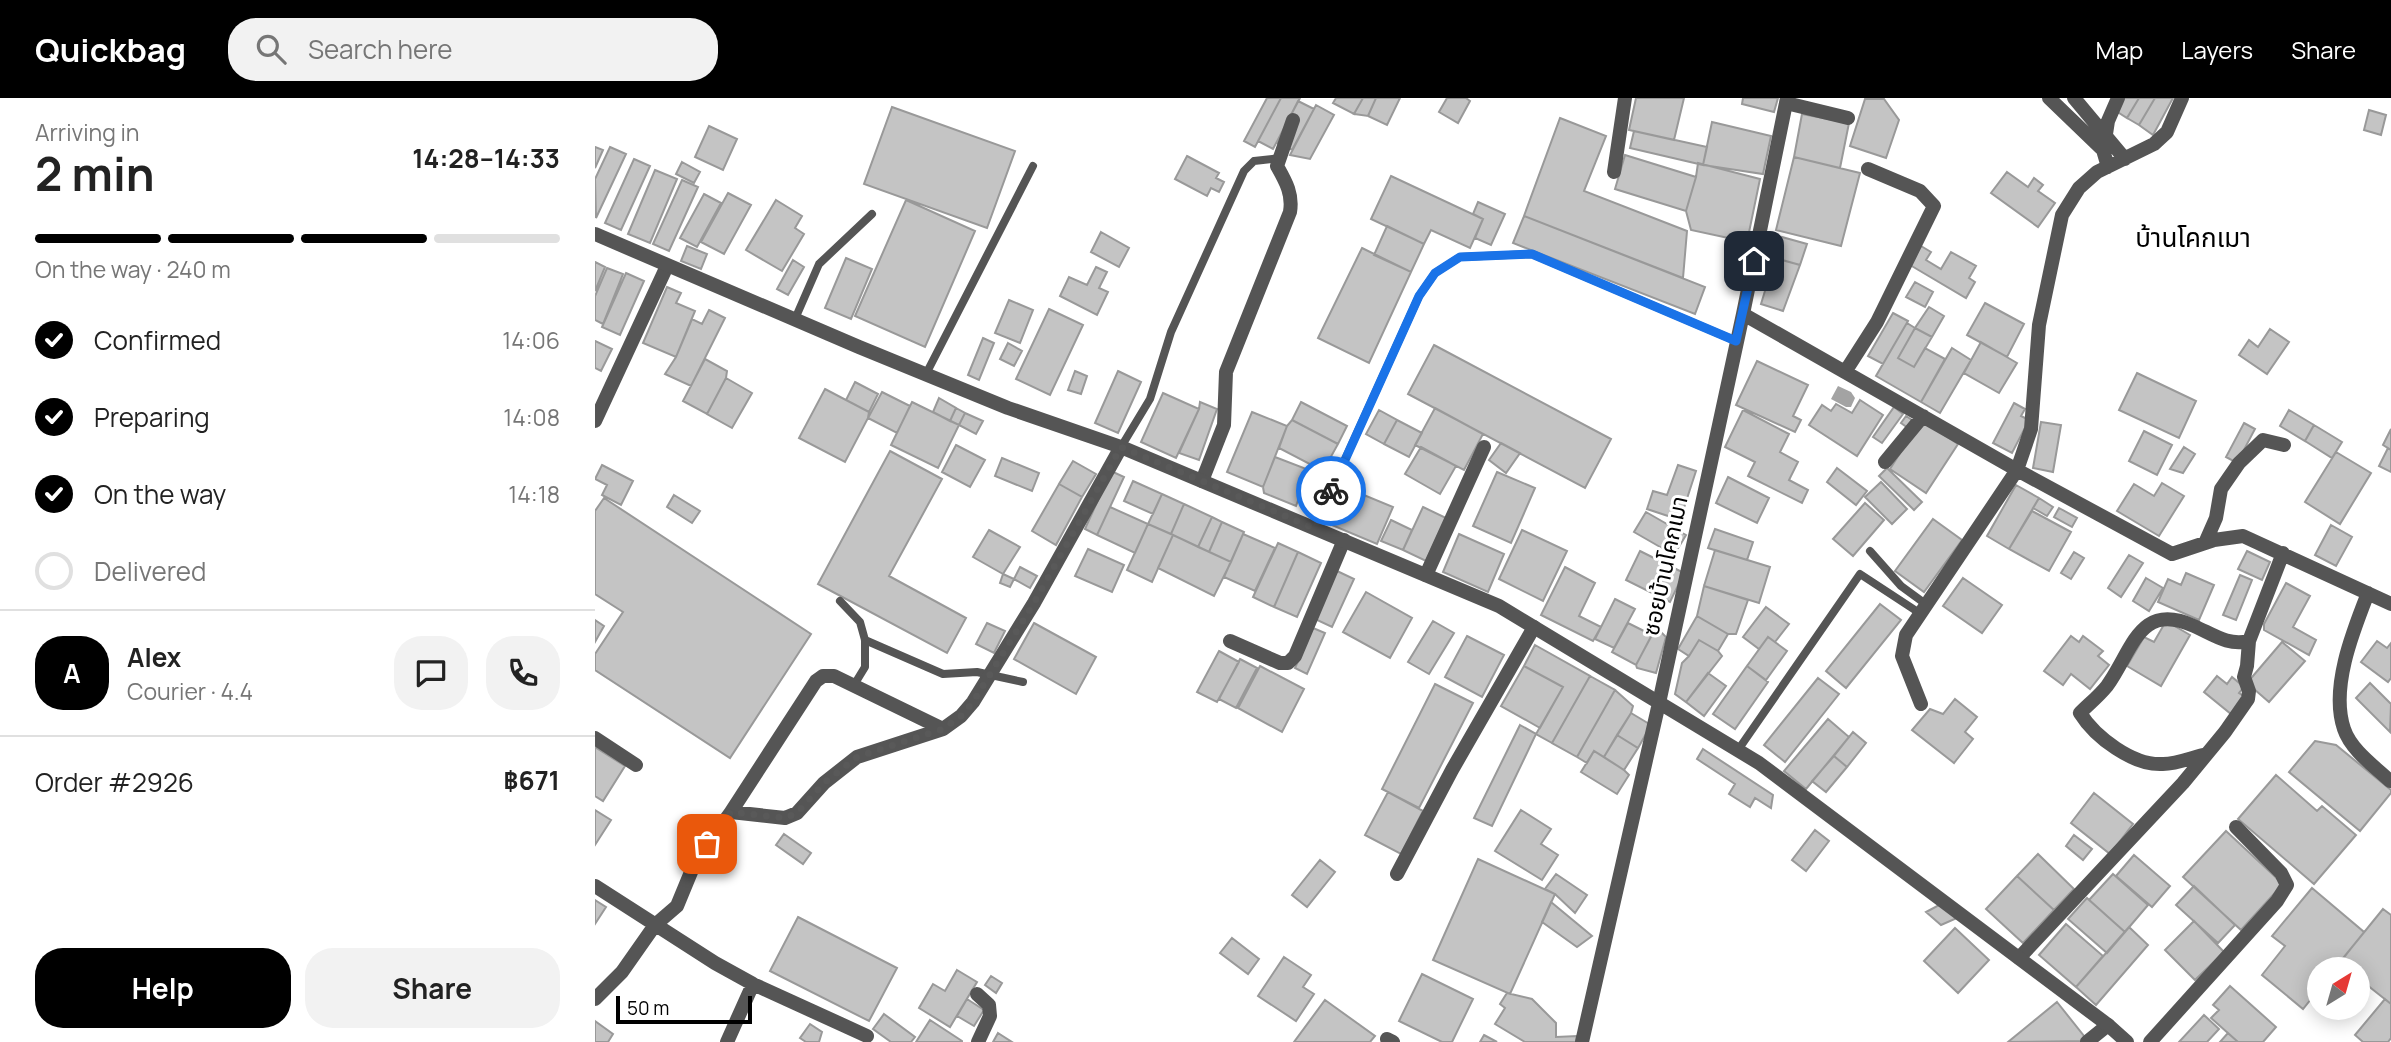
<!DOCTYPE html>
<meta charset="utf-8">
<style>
:root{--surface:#fff;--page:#f2f2f2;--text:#222;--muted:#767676;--line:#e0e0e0;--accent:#000}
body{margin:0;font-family:Manrope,"Noto Sans Thai",sans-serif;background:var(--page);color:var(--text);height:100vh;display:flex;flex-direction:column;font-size:26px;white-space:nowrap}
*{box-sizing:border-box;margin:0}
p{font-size:23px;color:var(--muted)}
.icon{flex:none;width:38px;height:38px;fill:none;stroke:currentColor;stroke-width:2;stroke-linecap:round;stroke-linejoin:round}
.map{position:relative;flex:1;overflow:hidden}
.drawer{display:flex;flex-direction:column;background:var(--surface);width:595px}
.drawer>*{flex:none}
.needle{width:46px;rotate:37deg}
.fabs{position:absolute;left:1712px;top:859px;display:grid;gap:14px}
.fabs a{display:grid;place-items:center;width:63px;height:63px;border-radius:50%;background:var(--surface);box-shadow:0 4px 18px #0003;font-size:35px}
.scale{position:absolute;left:21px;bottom:18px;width:136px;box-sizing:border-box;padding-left:7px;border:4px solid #000;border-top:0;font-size:19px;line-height:24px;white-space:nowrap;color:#000;-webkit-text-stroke:5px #fff;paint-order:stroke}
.pin{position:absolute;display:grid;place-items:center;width:60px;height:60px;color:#fff;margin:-30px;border-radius:14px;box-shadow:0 4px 10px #0006}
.courier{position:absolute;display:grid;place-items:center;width:70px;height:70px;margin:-35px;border:5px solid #1a73e8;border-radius:50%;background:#fff;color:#222;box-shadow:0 2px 9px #0007}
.summary em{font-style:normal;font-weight:700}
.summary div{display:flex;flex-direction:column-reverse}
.summary{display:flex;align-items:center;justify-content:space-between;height:119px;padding:0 35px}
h1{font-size:46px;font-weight:700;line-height:52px}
.bar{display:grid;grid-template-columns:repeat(4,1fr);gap:10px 7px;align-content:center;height:84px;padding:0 35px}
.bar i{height:9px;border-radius:5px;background:var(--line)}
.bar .active{background:var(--accent)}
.bar p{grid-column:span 4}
.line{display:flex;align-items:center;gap:18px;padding:0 35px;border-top:2px solid var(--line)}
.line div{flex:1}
.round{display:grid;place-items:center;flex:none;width:74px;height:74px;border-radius:28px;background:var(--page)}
ol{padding:0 35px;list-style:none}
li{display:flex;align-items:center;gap:21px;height:77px}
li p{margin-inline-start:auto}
li .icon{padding:7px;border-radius:50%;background:var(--accent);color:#fff;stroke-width:4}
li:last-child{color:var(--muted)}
li i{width:38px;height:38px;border:4px solid var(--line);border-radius:50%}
.cta{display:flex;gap:14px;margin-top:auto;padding:14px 35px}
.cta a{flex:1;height:80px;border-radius:28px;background:var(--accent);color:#fff;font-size:28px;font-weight:700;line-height:80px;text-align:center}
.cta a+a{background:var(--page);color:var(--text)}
header{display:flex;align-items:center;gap:42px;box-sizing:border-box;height:98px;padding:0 35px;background:var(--accent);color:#fff}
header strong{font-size:33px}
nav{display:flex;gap:38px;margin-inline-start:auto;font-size:24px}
.search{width:490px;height:63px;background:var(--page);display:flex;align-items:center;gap:18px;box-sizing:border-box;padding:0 24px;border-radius:28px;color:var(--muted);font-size:26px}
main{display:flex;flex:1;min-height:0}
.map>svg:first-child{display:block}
.water{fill:#a3a3a3}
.building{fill:#c4c4c4;stroke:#999;stroke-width:2}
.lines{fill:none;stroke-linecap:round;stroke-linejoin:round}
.service{stroke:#555;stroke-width:8}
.minor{stroke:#555;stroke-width:14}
.tertiary{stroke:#555;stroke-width:14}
.done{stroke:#595959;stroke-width:7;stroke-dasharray:0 12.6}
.route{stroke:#1a73e8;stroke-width:9}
.labels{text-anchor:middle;stroke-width:6;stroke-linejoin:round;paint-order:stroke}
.street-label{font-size:23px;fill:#000;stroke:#fff}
.quarter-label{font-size:26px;fill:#000;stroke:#fff}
</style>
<header>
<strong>Quickbag</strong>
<div class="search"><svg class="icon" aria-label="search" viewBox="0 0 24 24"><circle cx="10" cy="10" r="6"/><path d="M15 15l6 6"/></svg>Search here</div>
<nav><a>Map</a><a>Layers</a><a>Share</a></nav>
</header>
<main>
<section class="drawer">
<div class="summary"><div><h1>2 min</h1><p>Arriving in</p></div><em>14:28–14:33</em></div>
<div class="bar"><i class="active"></i><i class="active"></i><i class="active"></i><i></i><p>On the way · 240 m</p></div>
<ol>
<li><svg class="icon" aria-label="check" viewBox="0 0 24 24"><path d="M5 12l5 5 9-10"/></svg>Confirmed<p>14:06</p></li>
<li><svg class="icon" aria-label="check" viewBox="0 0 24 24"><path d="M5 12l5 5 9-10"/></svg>Preparing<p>14:08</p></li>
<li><svg class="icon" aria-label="check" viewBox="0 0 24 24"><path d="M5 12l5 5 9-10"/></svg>On the way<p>14:18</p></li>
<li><i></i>Delivered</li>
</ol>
<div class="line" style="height:126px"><b class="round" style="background:var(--accent);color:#fff">A</b><div><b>Alex</b><p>Courier · 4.4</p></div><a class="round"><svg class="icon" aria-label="chat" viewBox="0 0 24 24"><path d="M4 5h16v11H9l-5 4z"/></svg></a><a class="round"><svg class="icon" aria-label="phone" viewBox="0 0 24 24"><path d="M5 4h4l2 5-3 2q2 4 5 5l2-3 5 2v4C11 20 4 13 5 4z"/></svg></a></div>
<div class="line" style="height:91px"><div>Order #2926</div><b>฿671</b></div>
<div class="cta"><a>Help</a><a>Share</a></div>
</section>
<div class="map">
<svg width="1796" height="944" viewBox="0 0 1796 944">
<rect width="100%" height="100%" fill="#fff"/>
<path class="water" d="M1243,288L1256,294L1260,300L1256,309H1251L1236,301Z"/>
<path class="building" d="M672,0H686L660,49L649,43Z
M686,0H705L678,51L663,43Z
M741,0H768L759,16L738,5Z
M768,0H781L773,18L759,16Z
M781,0H805L792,27L773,18Z
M852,0H871L875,3L863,25L844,14Z
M1041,0H1089L1079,42L1034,32Z
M1148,0H1183L1179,14L1147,6Z
M1529,0H1544L1532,20L1521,13Z
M1544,0H1560L1544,27L1532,20Z
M1560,0H1578L1558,37L1544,27Z
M1270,1H1289L1304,22L1291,60L1255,48Z
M703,3L719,11L697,52L682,44Z
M721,7L739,17L715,61L695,57Z
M297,9L420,53L392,130L269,86Z
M1774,12L1791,17L1786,37L1769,32Z
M1207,16L1254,25L1245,70L1199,59Z
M965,20L1011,38L989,93L1092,133L1088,180L929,118Z
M1117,24L1176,38L1168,76L1108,67Z
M114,28L142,41L128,72L100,59Z
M1039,33L1112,49L1108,67L1035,50Z
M0,49L8,52L0,70Z
M15,49L31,56L1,120L0,81Z
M1030,57L1101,79L1091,113L1020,91Z
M592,58L624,75L621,80L629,84L624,94L616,90L612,98L580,81Z
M1199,59L1265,75L1246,148L1181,132Z
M39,61L55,68L26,132L10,125Z
M87,64L105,74L99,85L81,76Z
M1103,65L1165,81L1152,144L1096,132L1091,113L1101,79Z
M60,72L82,81L55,145L33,136Z
M1412,74L1433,89L1439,80L1448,87L1443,93L1460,105L1443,129L1396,95Z
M796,78L888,121L875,150L836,132L829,146L776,121Z
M87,82L103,89L74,153L58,146Z
M133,95L156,107L129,156L106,144Z
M109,96L126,105L102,149L85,140Z
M181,102L207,118L200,130L209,136L187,173L151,152Z
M311,102L380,133L330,249L260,218Z
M883,104L910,116L896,147L880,140L888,121L878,116Z
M929,118L1110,189L1100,216L918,145Z
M792,128L829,146L816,174L779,157Z
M506,134L534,150L524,169L496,154Z
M1187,139L1212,146L1205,167L1180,160Z
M92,148L112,156L106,171L86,163Z
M1326,148L1336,154L1331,162L1346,171L1356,154L1381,168L1374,180L1380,184L1371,200L1315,167Z
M767,150L816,174L774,265L723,240Z
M251,160L277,171L256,221L230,210Z
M1180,160L1205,167L1188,213L1166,206Z
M198,162L209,169L193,197L182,191Z
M0,164L10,169L0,193Z
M501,169L512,174L504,190L513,194L502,217L465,198L474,179L492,187Z
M12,170L28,176L8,226L0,222V198Z
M31,175L49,183L25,237L7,229Z
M1320,184L1338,194L1330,209L1311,199Z
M72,189L86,195L81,205L100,213L81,259L48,245Z
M414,202L438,212L425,245L400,235Z
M1390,205L1429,226L1412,259L1372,237Z
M1334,209L1349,218L1337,239L1320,230Z
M454,211L488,227L455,297L421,281Z
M114,212L130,220L96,288L70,276L81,259L97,221L107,226Z
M1298,215L1313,223L1288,266L1273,258Z
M1313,223L1312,225L1320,230L1303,260L1319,269L1330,250L1350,261L1326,304L1281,278Z
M1320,230L1337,239L1319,269L1303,260Z
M1675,231L1694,244L1672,276L1644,257L1654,242L1663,249Z
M388,240L399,245L384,282L373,277Z
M0,243L17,251L6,273L0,270Z
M1386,244L1422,265L1404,295L1369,275Z
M413,245L427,253L419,268L405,261Z
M839,247L1016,341L990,390L813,296Z
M1357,250L1376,262L1345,315L1326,304Z
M110,261L132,273L131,280L112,316L88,303Z
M1162,263L1213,287L1198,318L1206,322L1200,334L1141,307Z
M480,273L492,278L486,296L473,292Z
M523,273L546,284L523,335L500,325Z
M1542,275L1601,303L1584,340L1524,312Z
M131,280L157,295L137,330L112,316Z
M260,284L283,296L274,314L251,302Z
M230,291L274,314L273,320L250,364L204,340Z
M287,294L315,308L302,335L273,320Z
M568,295L604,311L581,360L546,344Z
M344,300L361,310L355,323L338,314Z
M1265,302L1288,317L1262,358L1214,327L1227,307L1236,313L1241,306L1257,315Z
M317,304L364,327L343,370L296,347Z
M605,304L622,311L604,362L584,355L604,311Z
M706,304L752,328L743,346L697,322Z
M1419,305L1430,311L1426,318L1434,322L1417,355L1398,345Z
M1299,309L1308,316L1287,345L1278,339Z
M361,310L370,315L364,327L355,323Z
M840,310L888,336L869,372L820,347Z
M784,312L802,322L789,346L771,336Z
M1148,312L1194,336L1185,354L1203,364L1194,382L1213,392L1207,405L1153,378L1160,364L1130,349Z
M1694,312L1719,327L1710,343L1685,328Z
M657,314L692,328L668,389L632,374Z
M370,315L388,323L381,336L364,327Z
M1311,318L1317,322L1313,330L1306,325Z
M697,322L743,346L728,373L684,350L692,328Z
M802,322L827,335L814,359L789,346Z
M1326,322L1363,346L1331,395L1295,371Z
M1446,324L1466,327L1458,374L1438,370Z
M1649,325L1660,331L1642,365L1631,359Z
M1719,327L1747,344L1737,360L1710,343Z
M1796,331V352L1788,347Z
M1549,333L1577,347L1562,377L1534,363Z
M906,345L925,355L911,375L894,362Z
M361,347L390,362L375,389L347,374Z
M826,349L861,368L845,396L810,376Z
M1589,349L1600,356L1588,375L1575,371Z
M1793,350L1796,352V374L1784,368Z
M295,353L347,381L294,478L371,520L352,555L223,486Z
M1741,354L1776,375L1745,426L1710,404Z
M680,359L714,372L701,408L669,395L668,389Z
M407,360L444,375L437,393L400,378Z
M478,363L501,376L487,399L464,386Z
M7,367L38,383L26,407L7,397L12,387L0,381Z
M1083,367L1101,373L1085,422L1052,411L1058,393L1072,397Z
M1242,370L1272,393L1261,407L1232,384Z
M1292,370L1327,404L1319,412L1284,378Z
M516,373L529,379L502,437L490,431Z
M902,374L940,390L916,445L878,428Z
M1133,379L1174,400L1162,425L1121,405Z
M538,383L567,396L558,416L529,403Z
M1286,384L1312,411L1297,426L1270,399Z
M1567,385L1589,398L1564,438L1522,413L1539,386L1559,398Z
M464,386L487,399L461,447L437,433Z
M1421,387L1444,400L1414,451L1392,438Z
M747,388L798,409L782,446L732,425Z
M567,396L589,406L576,436L553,426Z
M79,397L105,413L97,425L72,409Z
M9,400L216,536L135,660L0,572V556L28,514L0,496V413Z
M1444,400L1458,409L1452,418L1438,410Z
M1270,405L1289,422L1258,458L1238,441Z
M589,406L617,419L603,449L576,436Z
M515,409L553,426L540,455L502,437Z
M828,409L851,420L831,463L808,452Z
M1464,410L1482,420L1477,429L1459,419Z
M1437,413L1476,434L1454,473L1414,451Z
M1051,414L1091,437L1079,457L1039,434Z
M617,419L627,424L614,454L603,449Z
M1338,421L1367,442L1329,494L1300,473Z
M796,422L817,432L808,452L786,443Z
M627,424L649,434L636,464L614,454Z
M553,426L578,437L557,484L532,472Z
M1736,427L1757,439L1741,468L1720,457Z
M1120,431L1158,444L1152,462L1113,450Z
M394,432L425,449L408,476L378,459Z
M927,432L972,453L948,503L904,481Z
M648,436L680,450L660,493L629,479Z
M864,436L909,456L893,494L848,474Z
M578,437L636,464L619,498L563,470Z
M683,445L703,454L679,509L658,499Z
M493,451L529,467L517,494L480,478Z
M1120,452L1175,469L1164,505L1109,488Z
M1045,453L1089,475L1075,504L1031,482Z
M1652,453L1675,464L1667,482L1643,471Z
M703,454L726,465L702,519L679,509Z
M1479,454L1489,460L1476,481L1466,475Z
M1534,457L1548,465L1526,499L1513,490Z
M425,469L442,478L435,490L419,481Z
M970,469L1000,485L984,518L1006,529L998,543L946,517Z
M742,473L759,481L737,529L720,521Z
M1591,475L1619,487L1604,522L1563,504L1573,481L1586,487Z
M408,476L419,481L415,489L405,485Z
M1645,477L1657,482L1641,522L1628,517Z
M1368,480L1407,507L1387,535L1348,508Z
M1551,480L1568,490L1554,513L1538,503Z
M1691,485L1715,498L1698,529L1721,542L1714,557L1669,532V526Z
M1109,488L1153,502L1141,536H1133L1102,518Z
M771,494L817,520L795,560L748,534Z
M1020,501L1040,511L1019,550L1000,541Z
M1285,506L1306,522L1251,590L1231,573Z
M1171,509L1194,526L1180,544L1173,539L1164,551L1148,539Z
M1102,518L1133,536L1123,553L1104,542L1094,558L1083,551Z
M0,522L9,528L0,544Z
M838,523L859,535L834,576L813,564Z
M1571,523L1595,537L1566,588L1532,568L1549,539L1559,544Z
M392,525L410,533L399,555L381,546Z
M439,525L501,559L481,596L419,561Z
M1033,525L1057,537L1041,567L1017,554Z
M1061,529L1071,539L1061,575L1042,570L1041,567Z
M718,530L730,535L712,576L700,570Z
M872,538L909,557L887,599L850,579Z
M1476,538L1484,544L1488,538L1508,553L1503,558L1514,567L1495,591L1476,576L1468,587L1449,573Z
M1173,539L1192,553L1171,582L1152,568Z
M1104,542L1123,553L1127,558L1091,604L1080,596L1087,565L1094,558Z
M1782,543L1792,550L1796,545V580L1793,584L1766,564Z
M1687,544L1710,563L1674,604L1652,585Z
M940,547L995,578L957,645L941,636L968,589L929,568Z
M624,553L644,564L622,604L602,594Z
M645,561L662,570L641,610L624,601Z
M665,568L709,591L687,634L643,610Z
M929,568L968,589L945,630L906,608Z
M1152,568L1173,584L1140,631L1118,616Z
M1113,575L1131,588L1109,618L1091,604Z
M995,578L1020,592L982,659L957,645Z
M1622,578L1632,586L1637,579L1649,589L1644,595L1650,599L1636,616L1609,594Z
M1223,580L1244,596L1190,664L1169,647Z
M1775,585L1796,606L1795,634L1761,600Z
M840,586L878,605L824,710L787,691Z
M1020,592L1038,608L1036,615L1009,659L999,653L992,665L982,659Z
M1360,601L1382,619L1370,634L1378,641L1359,665L1317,632L1335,611L1348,616Z
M1036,615L1056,627L1043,650L1022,637Z
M1233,621L1254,639L1211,691L1189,673Z
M925,627L941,636L897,728L879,720Z
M1258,634L1271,645L1252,669L1239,658Z
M1022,637L1043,650L1029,672L1009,659Z
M1720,643L1741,647L1796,692V695L1765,733L1694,674Z
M0,649L30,668L8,703L0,698Z
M1108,651L1178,697L1176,710L1160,700L1155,709L1134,696L1140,686L1102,661Z
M999,653L1029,672L1034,677L1022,696L986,674Z
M1239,658L1252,669L1231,694L1217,683Z
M1681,677L1722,713L1727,708L1761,737L1719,786L1643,721Z
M793,694L828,713L806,756L770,737Z
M1499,695L1538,726L1515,756L1476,725Z
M0,712L16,722L0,747Z
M926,712L956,731L946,746L963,757L947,782L900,753Z
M1220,732L1234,743L1211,773L1197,762Z
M1631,733L1688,786L1646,832L1588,779Z
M189,736L216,755L208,766L181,747Z
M1479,737L1497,751L1488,762L1471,748Z
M1443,756L1479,791L1459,812L1422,778Z
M1539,757L1575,788L1557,809L1521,778Z
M883,761L960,796L915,896L838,862Z
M725,762L740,774L712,809L697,797Z
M961,776L992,797L980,815L960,796L950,791Z
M1518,776L1553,807L1530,834L1494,802Z
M1422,778L1459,812L1428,845L1391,811Z
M1599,788L1640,827L1623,845L1581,807Z
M1717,790L1769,834L1739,872H1724V891L1708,911L1667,877L1690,848L1677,838Z
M1492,800L1530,834L1512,855L1473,821Z
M0,802L11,809L0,826Z
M956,804L997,838L982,849L947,824Z
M1346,806L1362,820L1346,827L1331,814Z
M1788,811L1796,817V906L1762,879V872H1753L1744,865Z
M203,819L302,870L274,923L175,873Z
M1599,823L1629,854L1600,882L1570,852Z
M1471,826L1508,858L1481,889L1444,857Z
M1534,829L1553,847L1501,907L1481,889Z
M1360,830L1394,862L1363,895L1329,863Z
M637,840L664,861L653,876L625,855Z
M689,859L716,877L708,889L719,896L701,923L663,898Z
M362,872L382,884L355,929L324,910L338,886L350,893Z
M827,876L878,901L857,944H847L804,923Z
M396,878L407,885L401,895L390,887Z
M1635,888L1681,929L1668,944H1643L1616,920L1624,912L1618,907Z
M912,895L937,901L961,925V939L982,938L981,944H930L900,926L910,910L905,906Z
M372,901L389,912L379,928L362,918Z
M1790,901L1796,906V940L1793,944H1768L1760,937Z
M730,902L780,938L775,944H699Z
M1462,904L1493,943L1413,944Z
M289,916L320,939L316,944H296L278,931Z
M1609,917L1624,931L1612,944H1584Z
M335,922L367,943V944H321Z
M0,923L18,936L13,944H0Z
M215,926L227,934L224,944H211L205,940Z
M403,935L417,944H398Z
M1633,935L1643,944H1625Z
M889,937L902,944H885Z"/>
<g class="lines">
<path class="service" d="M200,221L224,166L277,116
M331,276L438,68
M526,349L555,301L576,234L649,73L659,63L685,60
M719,430L824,198L840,175L865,159L937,156L1141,243
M1275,453L1306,488L1332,507
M245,503L265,524L270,542V569L259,587
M270,542L348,576L382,574L428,584
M1143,652L1265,476L1326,516"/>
<path class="minor" d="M1454,0L1508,52L1513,69
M1479,0L1530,61
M1191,5L1253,20
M1511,36L1513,23L1523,0
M1019,74L1030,0
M1148,216L1422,372L1577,456L1619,442L1648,438L1796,506
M1250,274L1282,224L1339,108L1325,93L1273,71
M0,323L72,168
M1290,364L1328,318
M607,383L629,327L631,274L695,114C698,96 691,84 682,68L698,22
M1610,445L1621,420L1626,391L1644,365L1668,342L1689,347
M831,477L889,349
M1773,495C1758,533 1735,590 1749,631C1756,652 1779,668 1795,683
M635,543L685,565H693L700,558L749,442
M1064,605L1148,216L1192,0
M1326,606L1307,558L1311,537L1422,372L1436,331L1444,227L1467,117L1484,90L1502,74L1559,46L1572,34L1587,0
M0,640L41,667
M1612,656C1598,659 1582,666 1568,666C1538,668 1500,639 1485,615C1494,606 1504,598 1512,588C1538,552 1544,503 1599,528C1619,537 1633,548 1654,543
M136,714L221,583L228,578H239L348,631
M802,776L857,672L939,529
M0,788L120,865L158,886L272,938
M1424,860L1588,685L1630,634L1653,601L1654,593L1649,579L1652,568L1654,543L1688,455
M382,896L394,907L395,918L383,944
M0,901L27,874L60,827L82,808L101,762L136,714L190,720L202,715L229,685L262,659L348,631L366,618L378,604L439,505L526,349
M792,941L798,944
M132,944L158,886
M1492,944L1513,927
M1555,944L1682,803L1692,787L1686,775L1641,729"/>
<path class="tertiary" d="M0,136L264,249L413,310L526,349L904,508L1164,665L1513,927L1532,944
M987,944L1064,605"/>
</g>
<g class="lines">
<path class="done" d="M112,746L136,714L190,720L202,715L229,685L262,659L348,631L366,618L378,604L439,505L526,349L719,430L736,393"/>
<path class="route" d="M736,393L824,198L840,175L865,159L937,156L1141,243L1159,163"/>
</g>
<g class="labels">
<g class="street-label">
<text transform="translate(1070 468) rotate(-78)" y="8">ซอยบ้านโคกเมา</text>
</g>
<g class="quarter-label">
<text x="1598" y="149">บ้านโคกเมา</text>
</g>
</g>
</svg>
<div class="fabs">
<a><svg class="needle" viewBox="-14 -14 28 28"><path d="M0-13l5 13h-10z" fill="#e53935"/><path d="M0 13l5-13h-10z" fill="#767676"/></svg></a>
</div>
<div class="scale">50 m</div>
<div class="pin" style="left:112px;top:746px;background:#ea580c"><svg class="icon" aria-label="bag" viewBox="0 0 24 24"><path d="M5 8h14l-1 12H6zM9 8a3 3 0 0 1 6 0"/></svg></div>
<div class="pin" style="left:1159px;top:163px;background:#1f2937"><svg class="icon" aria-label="home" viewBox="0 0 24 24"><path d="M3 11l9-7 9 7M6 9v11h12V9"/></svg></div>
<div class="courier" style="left:736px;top:393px"><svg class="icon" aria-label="bike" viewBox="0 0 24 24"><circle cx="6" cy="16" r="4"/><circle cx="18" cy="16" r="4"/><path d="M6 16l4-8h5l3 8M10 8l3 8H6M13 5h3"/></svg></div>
</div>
</main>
